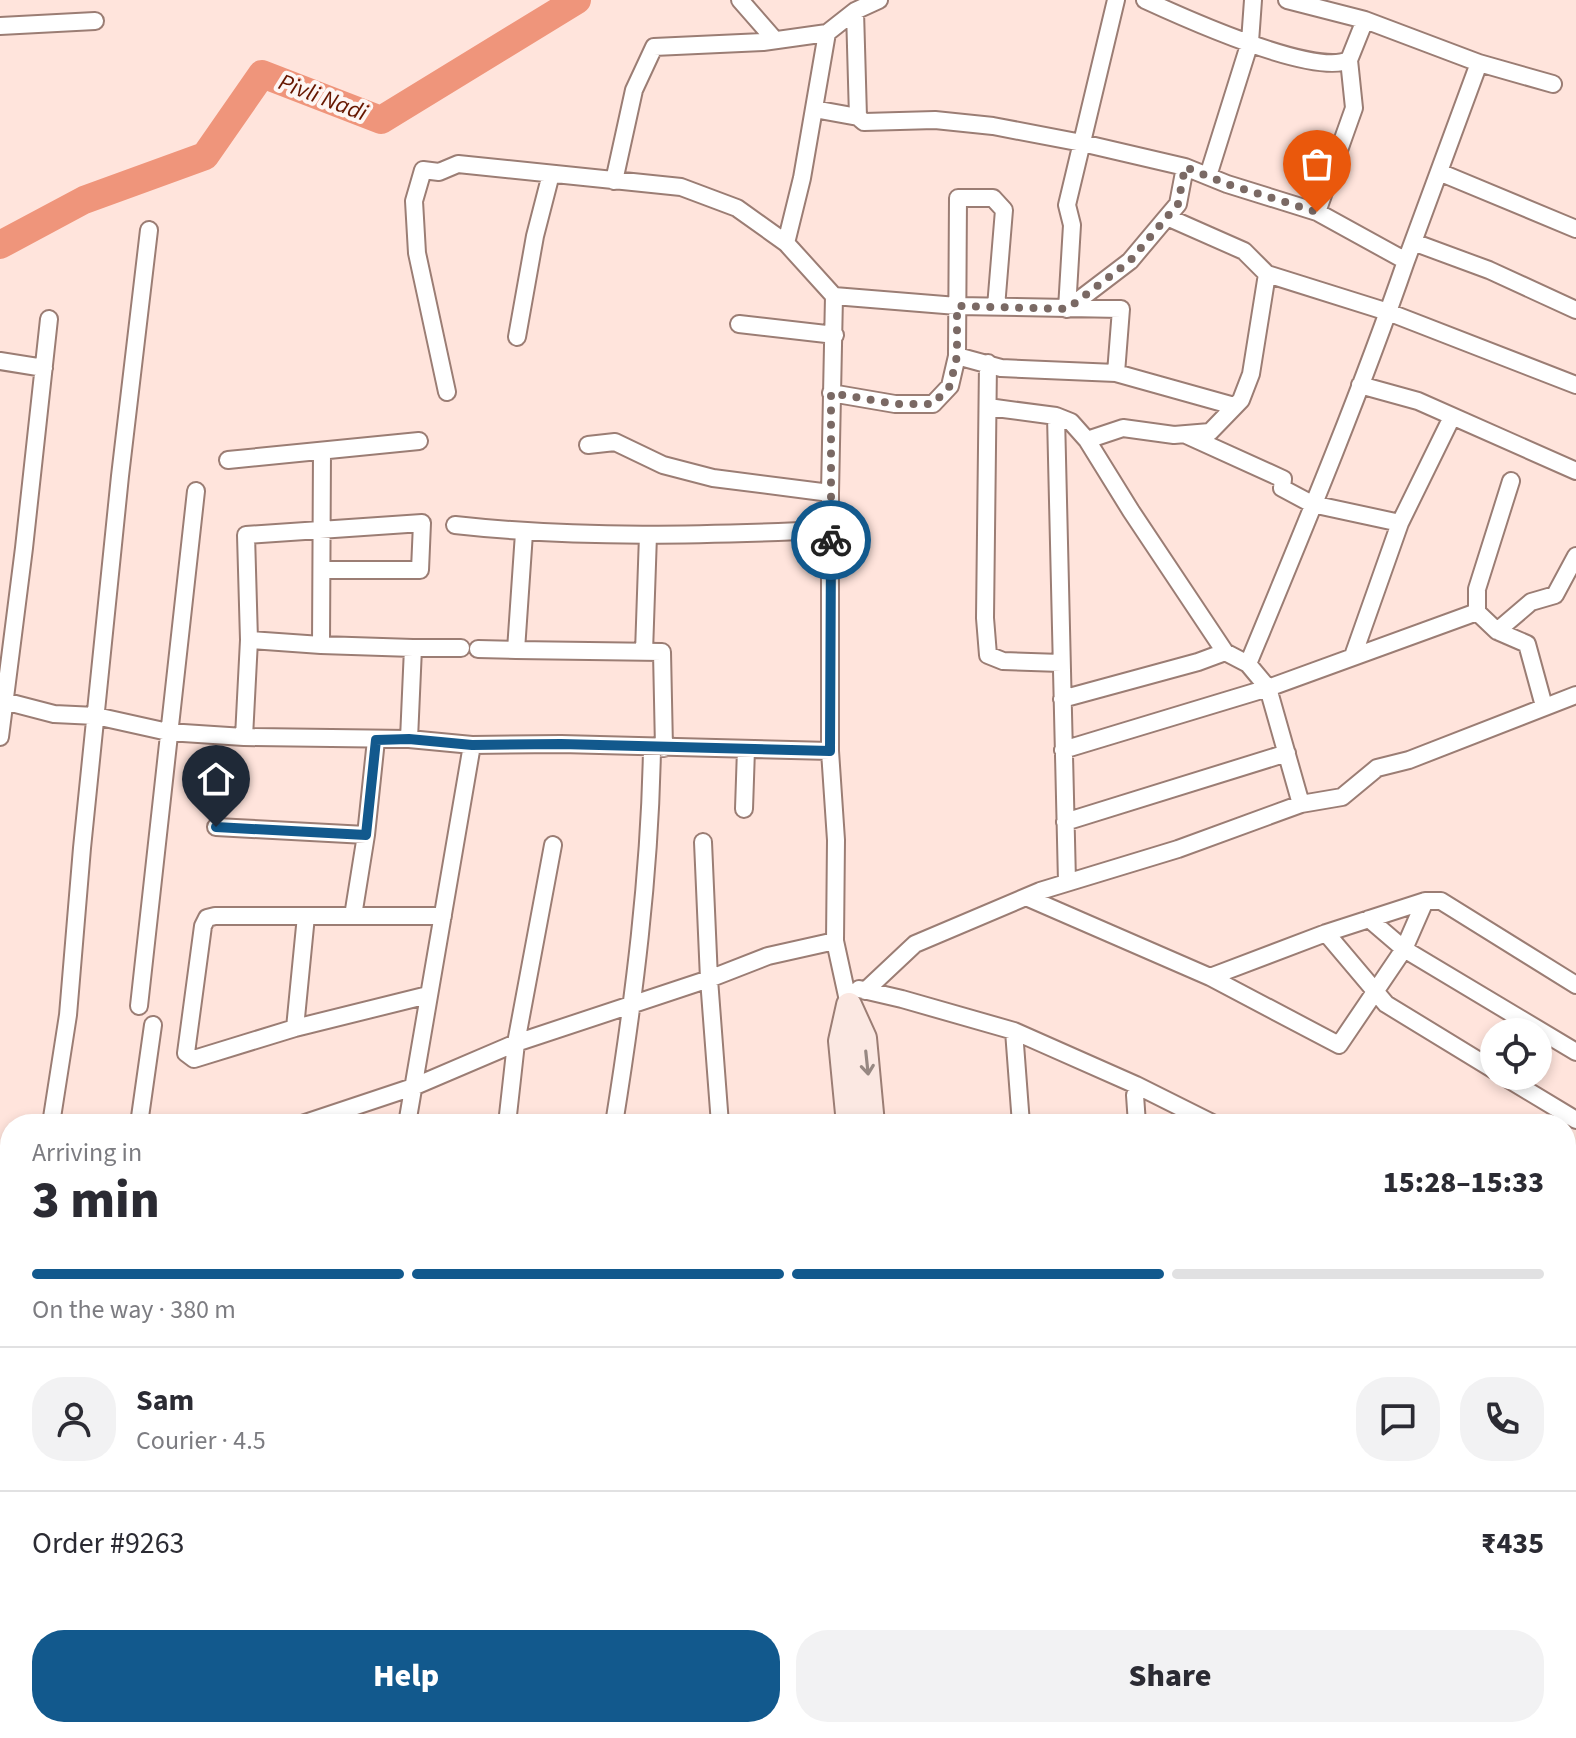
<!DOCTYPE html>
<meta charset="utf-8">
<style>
:root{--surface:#fff;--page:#f2f2f3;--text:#2b2b33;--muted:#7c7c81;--line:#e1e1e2;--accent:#12598d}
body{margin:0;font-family:"Source Sans 3",sans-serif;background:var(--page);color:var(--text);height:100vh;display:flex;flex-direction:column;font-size:30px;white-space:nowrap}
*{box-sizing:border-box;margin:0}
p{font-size:26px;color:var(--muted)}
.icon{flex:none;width:44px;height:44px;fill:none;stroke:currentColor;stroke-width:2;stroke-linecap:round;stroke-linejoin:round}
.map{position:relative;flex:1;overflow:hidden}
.details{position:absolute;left:0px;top:1114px;width:1576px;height:624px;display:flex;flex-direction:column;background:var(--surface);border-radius:32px 32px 0 0;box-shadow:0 4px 12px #0003}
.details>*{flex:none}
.fabs{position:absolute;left:1480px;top:1018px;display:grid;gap:16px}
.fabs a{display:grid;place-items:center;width:72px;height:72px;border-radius:50%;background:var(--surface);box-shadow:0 4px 12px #0003;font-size:40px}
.pin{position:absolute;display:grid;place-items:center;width:68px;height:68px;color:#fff;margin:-82px -34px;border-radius:50% 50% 50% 0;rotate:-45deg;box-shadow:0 0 8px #0007}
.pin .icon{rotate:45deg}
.courier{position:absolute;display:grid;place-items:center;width:80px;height:80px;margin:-40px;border:6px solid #12598d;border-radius:50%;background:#fff;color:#222;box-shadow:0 2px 10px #0007}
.overview em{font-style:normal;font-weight:800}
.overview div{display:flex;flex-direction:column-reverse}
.overview{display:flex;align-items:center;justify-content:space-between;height:136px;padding:0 32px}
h1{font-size:52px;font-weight:800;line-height:60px}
.bar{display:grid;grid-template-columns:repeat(4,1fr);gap:12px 8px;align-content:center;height:96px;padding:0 32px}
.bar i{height:10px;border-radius:6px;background:var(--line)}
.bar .current{background:var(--accent)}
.bar p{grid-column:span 4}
.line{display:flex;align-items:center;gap:20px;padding:0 32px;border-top:2px solid var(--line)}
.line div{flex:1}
.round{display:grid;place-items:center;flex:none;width:84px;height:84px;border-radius:32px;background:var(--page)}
.cta{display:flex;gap:16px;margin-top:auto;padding:16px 32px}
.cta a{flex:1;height:92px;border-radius:32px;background:var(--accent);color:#fff;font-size:32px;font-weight:800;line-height:92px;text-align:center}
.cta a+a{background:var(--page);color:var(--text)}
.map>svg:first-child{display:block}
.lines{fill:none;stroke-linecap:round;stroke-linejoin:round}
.river{stroke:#ef957b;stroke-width:28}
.street-casing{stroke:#9b7d74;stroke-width:20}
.secondary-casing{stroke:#9b7d74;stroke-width:28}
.street{stroke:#fff;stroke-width:16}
.secondary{stroke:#fbe8e2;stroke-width:24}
.oneway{stroke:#978882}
.done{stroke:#7a6964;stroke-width:8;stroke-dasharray:0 14.4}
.route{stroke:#12598d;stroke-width:10}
.labels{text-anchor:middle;stroke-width:8;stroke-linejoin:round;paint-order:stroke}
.water-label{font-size:24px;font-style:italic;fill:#661700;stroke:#fdf6f4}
</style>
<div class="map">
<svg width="1576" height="1738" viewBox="0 0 1576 1738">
<rect width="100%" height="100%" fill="#ffe4dc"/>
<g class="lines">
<path class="river" d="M0,245L84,200L205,156L262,74L381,120L577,0"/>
<g class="street-casing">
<path id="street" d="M740,0L775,40
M1145,0C1182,17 1314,77 1349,60L1365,20L1479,63L1406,261
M1287,0L1365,20
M855,11L858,117L864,122L935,120L993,126L1082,143L1185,167L1227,184L1317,212L1406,261C1359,397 1303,531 1248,664L1225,652
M0,26L95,21
M1479,63L1553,84
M814,109L858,117
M1439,172L1576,229
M1208,176L1250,42L1253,0
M614,181L634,90L654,47L763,42L827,33
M1317,212L1354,108L1349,60
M1167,217L1244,251L1267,274
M1413,242L1489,270L1576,310
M786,243L802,178L827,33L855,11L879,0
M834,296L957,306L1121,309L1116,373L1234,406
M996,307L1004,210L993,198H958L957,356L1001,368L1116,373
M1067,309L1072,225L1067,205L1116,0
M1067,309L1130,261L1167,217L1178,204L1185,167
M739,324L835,335
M517,337L535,236L551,174
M0,361L44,368
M988,363L985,618L988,655L1003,661L1061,663
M1360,385L1418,401L1576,471
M447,392L417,253L414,201L423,170L439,172L458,164L681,187L737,208L786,243L834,296L830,493V751
M831,393L895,404H933L950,386L957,356
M988,407L1056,416
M1186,435L1283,479L1282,488L1312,504L1400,523L1452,417
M1087,440L1123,428L1174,435L1210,432L1241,400L1251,374L1267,274L1388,312L1576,385
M588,445L615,442L663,465L713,478L830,493
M322,451L321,645L413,648L409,739
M228,460L419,441
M1511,481L1477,589V612L1497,631L1527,644L1544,706
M455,525C580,539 705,535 830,530
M1497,631L1531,602L1555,595L1576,556
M249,640L246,535L422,523L420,570H323
M413,648H461
M478,649L516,650L524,533
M516,650L662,652L664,748
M644,652L648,535
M1353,656L1400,523
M1248,664L1268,688L1301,804
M1062,699L1198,662L1225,652L1131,511L1087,440L1071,422L1056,416L1067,882
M0,700L54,714L96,716L168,732L244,737L409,739L472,745L407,1124
M0,737L24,548L49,319
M244,737L249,640L321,645
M472,745L561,744L830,751L836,840L835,941L849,1005
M1063,750L1268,688L1477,612
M744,809L746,749
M1065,822L1287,753
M216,827L366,835L376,740
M703,842L709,979L720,1124
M1026,897L1210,977L1326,933L1425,901H1441L1576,985
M353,916L366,835
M1369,919L1404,949L1576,1052
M1326,933L1386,1004L1494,1070
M1210,977L1339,1045L1404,949L1425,901
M859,989L902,999L1014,1031L1136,1085L1214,1124
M865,991L915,944L1040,891L1178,849L1301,804L1342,797L1377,768L1409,760L1576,695
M428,995L295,1028L194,1059L186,1053L203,926L207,918L215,916H443
M139,1006L196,491
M295,1028L306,916
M1014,1031L1021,1124
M1503,1076L1576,1120
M1135,1095L1137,1124
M51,1124L68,1015L82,848L120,476L149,230
M139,1124L153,1025
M302,1124L413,1087L516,1043L709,979L768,956L835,941
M507,1124L516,1043L553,845
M614,1124C634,999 650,874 652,748
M1566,1221L1576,1204
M0,1228L10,1224
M1566,1323L1576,1328
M10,1343L0,1390L10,1392
M1566,1442L1576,1448
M0,1479L10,1482
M0,1576L10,1578
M1566,1605L1576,1587
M1566,1640L1576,1645
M0,1716L10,1702
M129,1728L144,1738
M237,1728L252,1738
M1187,1728L1221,1738
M1531,1728L1549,1738
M330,1738L332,1728
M406,1738L408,1728
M520,1738L522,1728
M631,1738V1728
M734,1738L735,1728
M1160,1738L1163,1728"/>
</g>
<g class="secondary-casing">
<path id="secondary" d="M849,1005L864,1038L872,1124
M849,1005L841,1041L849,1124
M860,1738L861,1728
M883,1738V1728"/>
</g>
<use href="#street" class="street"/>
<use href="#secondary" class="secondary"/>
</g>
<defs><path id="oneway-shaft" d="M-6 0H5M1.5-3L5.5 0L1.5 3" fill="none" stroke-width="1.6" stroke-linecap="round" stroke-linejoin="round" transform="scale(2)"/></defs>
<use class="oneway" href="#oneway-shaft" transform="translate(867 1063) rotate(84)"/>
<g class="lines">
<path class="done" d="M831,540V393L895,404H933L950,386L957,356V306L1067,309L1130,261L1167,217L1178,204L1185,167L1227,184L1317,212"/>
<path class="route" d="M216,827L366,835L376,740L409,739L472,745L561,744L830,751L831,540"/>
</g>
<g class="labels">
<g class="water-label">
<text transform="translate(323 97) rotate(21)" y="8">Pivli Nadi</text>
</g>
</g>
</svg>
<div class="fabs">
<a><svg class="icon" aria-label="locate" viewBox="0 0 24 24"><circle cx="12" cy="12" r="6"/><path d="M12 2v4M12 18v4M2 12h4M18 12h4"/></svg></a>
</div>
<div class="pin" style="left:1317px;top:212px;background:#ea580c"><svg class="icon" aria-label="bag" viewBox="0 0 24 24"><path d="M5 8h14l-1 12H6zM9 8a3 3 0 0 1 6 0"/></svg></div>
<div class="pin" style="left:216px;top:827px;background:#1f2937"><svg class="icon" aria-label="home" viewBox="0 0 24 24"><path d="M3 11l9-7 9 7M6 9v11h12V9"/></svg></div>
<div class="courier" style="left:831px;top:540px"><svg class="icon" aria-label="bike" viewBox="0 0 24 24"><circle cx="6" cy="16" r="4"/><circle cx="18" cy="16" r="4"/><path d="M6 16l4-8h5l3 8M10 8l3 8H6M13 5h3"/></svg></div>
<section class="details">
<div class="overview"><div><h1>3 min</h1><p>Arriving in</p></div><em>15:28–15:33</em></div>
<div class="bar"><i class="current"></i><i class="current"></i><i class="current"></i><i></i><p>On the way · 380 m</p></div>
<div class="line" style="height:144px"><a class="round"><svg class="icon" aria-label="person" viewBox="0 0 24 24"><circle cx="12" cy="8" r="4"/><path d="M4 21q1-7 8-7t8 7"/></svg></a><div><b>Sam</b><p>Courier · 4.5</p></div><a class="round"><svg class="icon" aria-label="chat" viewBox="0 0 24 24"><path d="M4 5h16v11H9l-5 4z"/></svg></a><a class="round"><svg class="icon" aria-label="phone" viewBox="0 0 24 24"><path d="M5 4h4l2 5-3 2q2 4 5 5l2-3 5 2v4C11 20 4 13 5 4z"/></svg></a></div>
<div class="line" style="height:104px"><div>Order #9263</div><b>₹435</b></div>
<div class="cta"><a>Help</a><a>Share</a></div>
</section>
</div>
